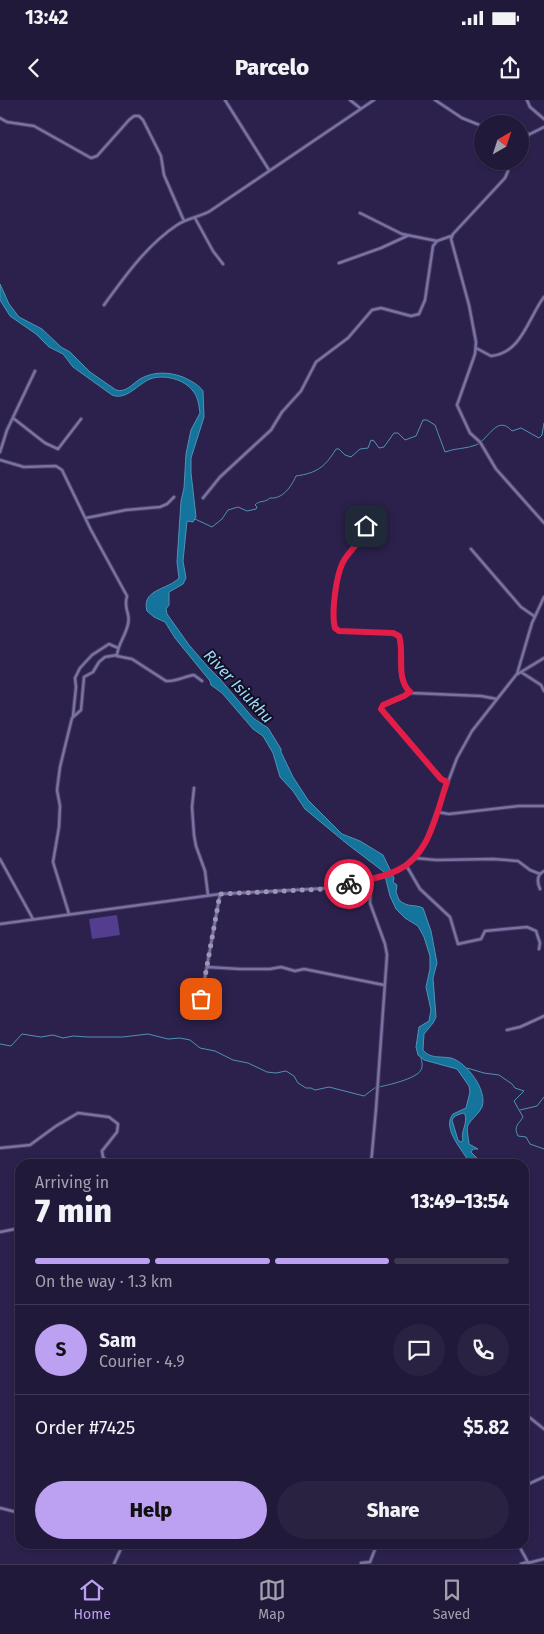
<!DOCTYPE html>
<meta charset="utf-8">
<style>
:root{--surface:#211939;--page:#292241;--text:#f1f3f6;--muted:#a2a0ae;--line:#3e3853;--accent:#bca0f2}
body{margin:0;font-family:"Fira Sans",sans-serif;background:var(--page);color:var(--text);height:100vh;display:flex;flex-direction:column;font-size:19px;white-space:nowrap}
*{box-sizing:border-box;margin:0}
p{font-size:16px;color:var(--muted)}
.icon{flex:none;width:28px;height:28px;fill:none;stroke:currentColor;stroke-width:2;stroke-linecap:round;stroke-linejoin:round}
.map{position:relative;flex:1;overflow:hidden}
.side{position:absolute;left:15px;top:1059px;width:514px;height:390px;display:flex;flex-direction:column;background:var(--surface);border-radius:15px;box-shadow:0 1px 4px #0004,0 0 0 1px var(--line)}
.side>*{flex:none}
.needle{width:32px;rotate:39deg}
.tools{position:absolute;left:474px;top:15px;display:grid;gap:10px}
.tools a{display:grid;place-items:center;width:55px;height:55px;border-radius:50%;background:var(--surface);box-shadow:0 1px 4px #0004,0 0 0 1px var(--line);font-size:25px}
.pin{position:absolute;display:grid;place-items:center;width:42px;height:42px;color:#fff;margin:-21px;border-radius:10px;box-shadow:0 2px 8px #0006}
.courier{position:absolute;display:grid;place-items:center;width:50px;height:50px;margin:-25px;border:4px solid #e11d48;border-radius:50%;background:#fff;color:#222;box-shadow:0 1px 6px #0007}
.summary em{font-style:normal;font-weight:800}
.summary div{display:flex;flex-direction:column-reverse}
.summary{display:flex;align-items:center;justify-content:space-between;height:85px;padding:0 20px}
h1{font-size:32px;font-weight:800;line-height:38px}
.bar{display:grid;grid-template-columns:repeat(4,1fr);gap:8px 5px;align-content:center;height:60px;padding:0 20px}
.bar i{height:6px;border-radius:4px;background:var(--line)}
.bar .active{background:var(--accent)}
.bar p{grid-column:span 4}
.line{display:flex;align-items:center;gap:12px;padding:0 20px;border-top:1px solid var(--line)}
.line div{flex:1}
.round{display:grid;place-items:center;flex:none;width:52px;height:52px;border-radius:26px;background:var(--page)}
.button{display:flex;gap:10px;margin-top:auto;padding:10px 20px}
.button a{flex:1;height:58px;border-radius:30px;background:var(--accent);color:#111;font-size:20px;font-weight:800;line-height:58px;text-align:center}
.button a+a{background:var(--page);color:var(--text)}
.status{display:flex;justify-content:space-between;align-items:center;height:35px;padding:0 25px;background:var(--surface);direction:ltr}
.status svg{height:14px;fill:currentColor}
header{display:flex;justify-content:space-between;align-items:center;height:65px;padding:0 20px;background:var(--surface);font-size:22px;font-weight:800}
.menu{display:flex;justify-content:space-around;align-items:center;height:70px;border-top:1px solid var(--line);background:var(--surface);font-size:14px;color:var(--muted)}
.menu a{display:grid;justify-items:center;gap:2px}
.menu .active{color:var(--accent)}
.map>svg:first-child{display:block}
.green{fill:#523d8f}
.water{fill:#15749b;stroke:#5091b5;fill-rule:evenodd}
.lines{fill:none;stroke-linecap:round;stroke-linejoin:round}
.stream{stroke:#5091b5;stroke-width:1}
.minor-casing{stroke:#483d63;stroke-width:4.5}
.minor{stroke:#7a71a4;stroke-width:2.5}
.done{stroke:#9c96b7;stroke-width:5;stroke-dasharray:0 9}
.route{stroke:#e11d48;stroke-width:6}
.labels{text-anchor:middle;stroke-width:4;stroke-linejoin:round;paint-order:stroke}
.water-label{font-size:16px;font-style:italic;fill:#9bdbfc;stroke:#130f22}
</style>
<div class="status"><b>13:42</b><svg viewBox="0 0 49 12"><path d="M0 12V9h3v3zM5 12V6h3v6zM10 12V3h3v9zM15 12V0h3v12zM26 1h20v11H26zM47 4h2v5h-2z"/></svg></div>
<header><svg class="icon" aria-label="back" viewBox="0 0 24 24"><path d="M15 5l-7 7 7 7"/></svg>Parcelo<svg class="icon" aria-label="share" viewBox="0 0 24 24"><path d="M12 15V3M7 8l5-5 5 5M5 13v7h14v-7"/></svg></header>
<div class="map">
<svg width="544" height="1464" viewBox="0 0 544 1464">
<rect width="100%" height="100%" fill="#2c214c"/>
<path class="green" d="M117,815L120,835L92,839L89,819Z"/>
<path class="water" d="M0,184L9,204L19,217L42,229L61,247L70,252L90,272L116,290C126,293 132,284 140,279C154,271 169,272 183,277C191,281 198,284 203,291L204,317L191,358V373L196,417L193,422L187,421L183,461L186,478L183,484L169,492V505L166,509L167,514L189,545L208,567L220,579L253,618L268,628L281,649V652L293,677L308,700L342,734L360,741L383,755L394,778L393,782L397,785L396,792L399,800C408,808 415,804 423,808L431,831L437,863L433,878L436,917L433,923L424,934L423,950C430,959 440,956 451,958C466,962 488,990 482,1007C479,1014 471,1019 468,1025C466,1031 469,1039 469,1044L478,1049H473L471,1052L478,1059L479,1064H470C464,1051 441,1029 453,1014L466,1008L470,992L469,986L457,969L424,960L418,955L416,947L419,927L429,921L431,910L426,887L430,869V856L424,837L418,826L405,818L396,809L390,796L384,772L346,743L305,709L293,691L280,677L273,653L263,636L253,629L222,593L211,585L210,581L175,538L165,522L154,517L147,511C141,489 168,490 179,478L177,462L181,401L184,388L186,354L191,330L200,313C199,305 198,297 193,291C184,279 164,274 150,279C138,284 126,301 112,295L73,267L63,254L49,247L36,234L10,216L0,200ZM463,1013L465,1014C468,1024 460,1032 463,1041L461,1042L458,1040L452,1020L455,1016Z"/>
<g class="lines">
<path class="stream" d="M195,419L212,427L222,419L228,410L238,407L247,411L256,409L257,407L255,405C259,400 265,403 270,398C283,399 291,387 296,376C317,373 325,367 336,349H339L345,355L351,357L360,349L368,348L371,340L374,341L379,348L384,347L394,333H398L405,340L416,336L423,320H427L435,325L445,352C455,348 466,349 476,345C489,339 497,314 512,331L521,328L539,338L542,335L544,323
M0,944L11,946L22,934L41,937L53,935L63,938L73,936L88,937H123L148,934L168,939L180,938L190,940L200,948L215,951L233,960L248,963L267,972L276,973L286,971L294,976L298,983L306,988H311L315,990L329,987L364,996L376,987
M467,968L484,973L499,975L512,984L515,988L524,991L514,1001L523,1017C519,1024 513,1026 518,1036L526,1037L530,1044L544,1049
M379,987C388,985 416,979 421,970C423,966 422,962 421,958
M520,1010L537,1006L544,997"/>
<g class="minor-casing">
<path id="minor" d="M225,0L269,70
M350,0L360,8
M435,0L462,18L482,26
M527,0L530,7L544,19
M0,18L7,22L34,26L91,58L97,56L129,20L134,16H139L143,20L161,56L164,75L184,121
M520,33L530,34L544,27
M520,42L529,35
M506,61L508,71L505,78L453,134L451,139L469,205L476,242L475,254L457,305L470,333L480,342L496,369L544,423
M360,113L402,134L437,141
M195,118L213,151L223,164
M339,163L381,148L407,136
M104,205C125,176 147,145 177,125C187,118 200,117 210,111L374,0
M476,248L491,256C522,253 528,218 544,197
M13,318L45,343L58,349L81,319
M0,352L7,330L35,271
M0,360L24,367L56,366L62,370L91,430L127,496C123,511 131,512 128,524C126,535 118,544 117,555L105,557L99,562L93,572L84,577L81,610L72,618L60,667L57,690L60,706L59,727L53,762L69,814
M203,398L220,377L271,330L282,312L301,291L316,262L348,238L372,210L381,208L411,216L419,214L425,200L433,146L437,141L451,136
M371,417C367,424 366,432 361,438C356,447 347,454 343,463C336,476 331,515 335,529L339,531L393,533L398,535L400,539C401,554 396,583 412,593L481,596L497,599
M86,418L126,410L160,407L167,404L174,397
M471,449L521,507L534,516
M117,556L132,559L166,581C176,582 185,576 194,575L202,581
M521,572L541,585L544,591
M517,574L532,523L544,497
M410,592L404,596L383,605L381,610L438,676L447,682
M73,616L76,587L75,578L80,568L92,555L109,544L118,548
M194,688L192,707L194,735L196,746L205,771L208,795
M437,712L449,714L519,706H544
M415,758L436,760L493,759L518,761L530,770L540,774
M0,759L33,819
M406,765L420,789L450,817L458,844L481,839L485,831L527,827L536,831L540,843L539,849
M540,789C537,782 536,775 544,771
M0,824L220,794L329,788L385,775L398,770L412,761L424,746L457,658L472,631L516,575L544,558
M207,867L240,869H270L281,867L295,871L304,869L384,885
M201,899L220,794
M507,930L520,927L544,916
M0,1048L30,1045L56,1026L78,1013L109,1017L118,1024L117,1032L102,1051L103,1057L110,1064
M371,1064L376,1009L387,855L385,844L370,803L371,779
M0,1132L20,1128
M524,1313L544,1329
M524,1386L544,1377
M0,1408L20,1413
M518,1444L529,1464
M528,1463L544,1459
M114,1464L123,1444
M361,1464V1463L370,1462L377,1444
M521,1464L527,1462"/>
</g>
<use href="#minor" class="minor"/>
</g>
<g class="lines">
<path class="done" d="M201,899L220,794L326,789L349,784"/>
<path class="route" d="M349,784C365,780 383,778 398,770C430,754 436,714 447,682L441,679L381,609L383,605L404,596L410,592C395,578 405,553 399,536L393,533L339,531L335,528C331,513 336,476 343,462C350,449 363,441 366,426"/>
</g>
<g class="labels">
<g class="water-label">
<text transform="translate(239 586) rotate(47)" y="6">River Isiukhu</text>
</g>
</g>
</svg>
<div class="tools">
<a><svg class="needle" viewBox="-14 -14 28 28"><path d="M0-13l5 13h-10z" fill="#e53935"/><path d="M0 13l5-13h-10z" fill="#a2a0ae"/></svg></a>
</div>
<div class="pin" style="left:201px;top:899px;background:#ea580c"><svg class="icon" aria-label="bag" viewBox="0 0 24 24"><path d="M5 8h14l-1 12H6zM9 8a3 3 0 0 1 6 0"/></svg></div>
<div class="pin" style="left:366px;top:426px;background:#1f2937"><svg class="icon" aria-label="home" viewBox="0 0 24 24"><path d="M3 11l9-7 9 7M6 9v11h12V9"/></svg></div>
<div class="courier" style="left:349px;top:784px"><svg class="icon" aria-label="bike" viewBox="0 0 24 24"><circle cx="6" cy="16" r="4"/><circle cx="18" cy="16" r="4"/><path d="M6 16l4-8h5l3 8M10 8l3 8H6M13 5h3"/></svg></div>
<section class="side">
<div class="summary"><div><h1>7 min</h1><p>Arriving in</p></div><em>13:49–13:54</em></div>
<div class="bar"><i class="active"></i><i class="active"></i><i class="active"></i><i></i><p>On the way · 1.3 km</p></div>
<div class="line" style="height:90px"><b class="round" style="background:var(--accent);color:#111">S</b><div><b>Sam</b><p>Courier · 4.9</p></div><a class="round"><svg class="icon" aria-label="chat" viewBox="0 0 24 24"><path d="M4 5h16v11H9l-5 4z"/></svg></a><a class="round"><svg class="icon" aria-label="phone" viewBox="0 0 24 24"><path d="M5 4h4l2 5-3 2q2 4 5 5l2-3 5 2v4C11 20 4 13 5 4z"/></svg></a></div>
<div class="line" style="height:65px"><div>Order #7425</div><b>$5.82</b></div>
<div class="button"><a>Help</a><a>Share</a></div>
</section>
</div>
<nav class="menu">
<a class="active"><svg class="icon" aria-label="home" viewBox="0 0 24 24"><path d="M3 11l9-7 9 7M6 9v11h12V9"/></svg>Home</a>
<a><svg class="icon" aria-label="map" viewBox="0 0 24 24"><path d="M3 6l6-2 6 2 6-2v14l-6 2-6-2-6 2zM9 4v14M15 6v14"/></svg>Map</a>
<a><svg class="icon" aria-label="saved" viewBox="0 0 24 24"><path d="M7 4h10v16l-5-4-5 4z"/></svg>Saved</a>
</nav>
